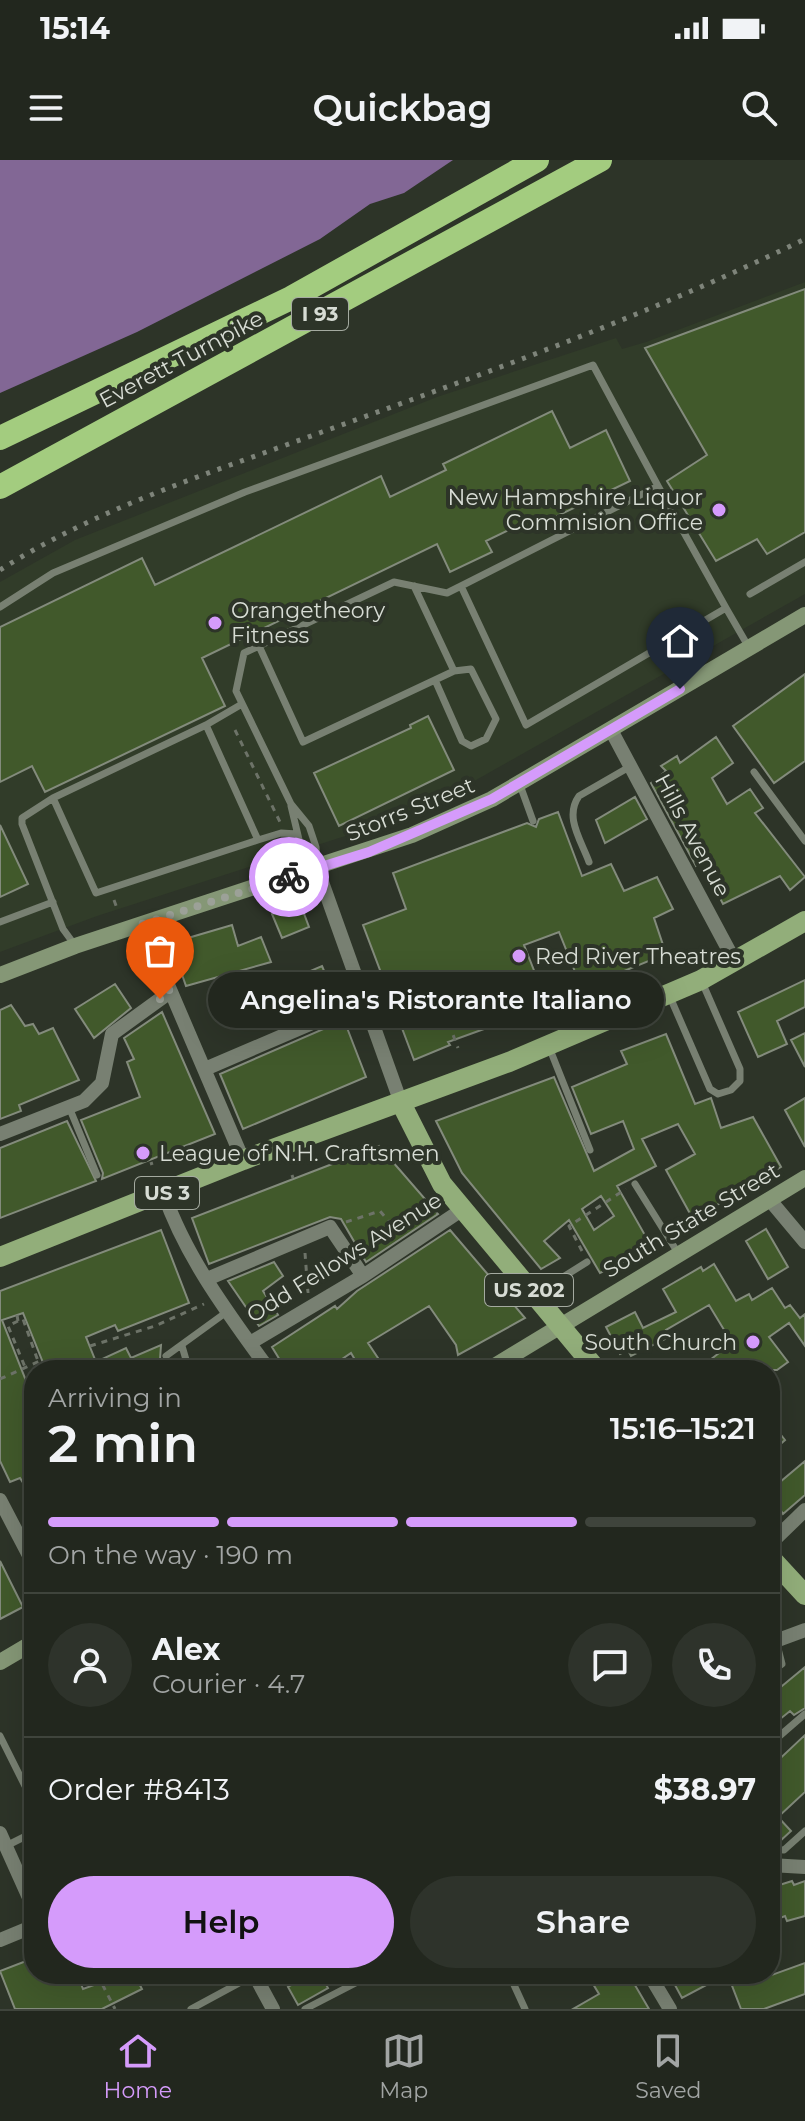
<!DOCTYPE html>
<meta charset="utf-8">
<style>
:root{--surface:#22271e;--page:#2e332b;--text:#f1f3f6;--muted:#a2a5a4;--line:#3f443c;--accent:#d59bfb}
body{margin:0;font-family:Montserrat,sans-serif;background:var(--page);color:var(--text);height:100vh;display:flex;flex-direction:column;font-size:30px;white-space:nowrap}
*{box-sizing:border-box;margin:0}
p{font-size:26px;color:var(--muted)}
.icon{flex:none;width:44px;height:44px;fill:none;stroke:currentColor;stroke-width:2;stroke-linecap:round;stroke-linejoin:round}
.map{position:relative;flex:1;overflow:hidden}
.panel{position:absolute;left:24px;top:1200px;width:756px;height:624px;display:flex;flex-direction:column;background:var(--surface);border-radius:32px;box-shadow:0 8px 32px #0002,0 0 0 2px var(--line)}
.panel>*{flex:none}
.pin{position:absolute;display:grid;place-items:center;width:68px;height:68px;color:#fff;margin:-82px -34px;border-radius:50% 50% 50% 0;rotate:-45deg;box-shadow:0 0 8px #0007}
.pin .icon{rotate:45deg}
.courier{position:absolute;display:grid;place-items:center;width:80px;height:80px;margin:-40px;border:6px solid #d59bfb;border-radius:50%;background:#fff;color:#222;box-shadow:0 2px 10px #0007}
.bubble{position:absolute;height:56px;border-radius:28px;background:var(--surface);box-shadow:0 8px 32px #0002,0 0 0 2px var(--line);font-size:26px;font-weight:600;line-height:56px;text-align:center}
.overview em{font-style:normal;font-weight:600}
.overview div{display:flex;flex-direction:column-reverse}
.overview{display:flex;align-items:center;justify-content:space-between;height:136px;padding:0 24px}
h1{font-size:52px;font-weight:600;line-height:60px}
.bar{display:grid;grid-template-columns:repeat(4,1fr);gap:12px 8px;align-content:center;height:96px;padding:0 24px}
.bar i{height:10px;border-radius:6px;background:var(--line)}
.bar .on{background:var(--accent)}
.bar p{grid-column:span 4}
.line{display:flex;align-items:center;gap:20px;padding:0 24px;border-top:2px solid var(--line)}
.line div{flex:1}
.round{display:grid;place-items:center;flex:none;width:84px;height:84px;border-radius:42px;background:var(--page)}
.button{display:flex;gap:16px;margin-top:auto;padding:16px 24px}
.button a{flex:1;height:92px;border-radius:48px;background:var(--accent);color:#111;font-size:32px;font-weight:600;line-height:92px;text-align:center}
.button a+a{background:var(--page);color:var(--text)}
.status{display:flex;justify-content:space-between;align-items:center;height:56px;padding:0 40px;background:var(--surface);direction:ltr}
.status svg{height:22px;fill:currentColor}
header{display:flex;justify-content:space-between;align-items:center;height:104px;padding:0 24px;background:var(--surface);font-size:36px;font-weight:600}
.menu{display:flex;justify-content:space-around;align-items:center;height:112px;border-top:2px solid var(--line);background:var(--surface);font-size:22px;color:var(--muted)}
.menu a{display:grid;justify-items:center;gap:4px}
.menu .on{color:var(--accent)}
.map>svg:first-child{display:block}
.built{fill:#313c29}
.water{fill:#826795}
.building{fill:#41592b;stroke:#838b7c;stroke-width:2;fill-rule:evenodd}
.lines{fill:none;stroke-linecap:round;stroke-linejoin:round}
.path{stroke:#6d7368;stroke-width:3;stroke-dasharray:6 6;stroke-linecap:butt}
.lane{stroke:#788072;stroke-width:7}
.street{stroke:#788072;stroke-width:14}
.secondary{stroke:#859776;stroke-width:16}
.primary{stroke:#92ae7a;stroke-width:20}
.highway{stroke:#a3cc7f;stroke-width:24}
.rail{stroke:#7e847a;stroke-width:5;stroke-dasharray:4 8;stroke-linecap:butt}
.done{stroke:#9ca198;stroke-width:8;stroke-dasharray:0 14.4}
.route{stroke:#d59bfb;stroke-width:10}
.poi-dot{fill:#d59bfb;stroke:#2d3428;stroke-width:3}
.labels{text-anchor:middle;stroke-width:8;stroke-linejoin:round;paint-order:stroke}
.shield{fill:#2d3428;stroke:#a4aaa0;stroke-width:2}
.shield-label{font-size:20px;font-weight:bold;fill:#d7dcd4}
.street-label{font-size:22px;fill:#d7dcd4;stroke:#2d3428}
.poi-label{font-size:22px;fill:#d7dcd4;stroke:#2d3428;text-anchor:start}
</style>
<div class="status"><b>15:14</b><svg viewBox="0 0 49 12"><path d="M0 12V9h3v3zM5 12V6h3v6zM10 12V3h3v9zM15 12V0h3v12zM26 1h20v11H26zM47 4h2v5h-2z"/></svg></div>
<header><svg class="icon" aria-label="menu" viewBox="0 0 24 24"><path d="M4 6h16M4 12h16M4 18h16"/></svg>Quickbag<svg class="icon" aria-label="search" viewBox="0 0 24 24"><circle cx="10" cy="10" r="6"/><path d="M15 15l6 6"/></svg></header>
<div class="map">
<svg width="805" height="1849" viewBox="0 0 805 1849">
<rect width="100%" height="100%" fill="#2d3428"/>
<path class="built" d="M805,122V434L469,624L370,668L97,756L0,792V422L75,380L437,237L616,178L622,189L646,182Z"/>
<path class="water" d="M0,0H453L404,33L370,44L320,79L137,172L0,233Z"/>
<path class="building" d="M805,129V372L767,394L757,379L716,401L667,321L707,295L645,188Z
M552,251L570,288L606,270L630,321L528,370L525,362L486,381L492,392L450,412L437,384L202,498L225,546L45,632L32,606L0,622V467L142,398L155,425L381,316L390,337L446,310L443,304Z
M805,514V601L774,623L733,566Z
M428,556L454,610L339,666L314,613L411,568L410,565Z
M716,577L733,603L712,618L727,644L750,629L763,648L755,653L805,717L790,730L780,716L723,744L702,703L696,706L653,627L651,623L666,611L661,606L677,596L680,603Z
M635,637L647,659L605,683L596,660Z
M558,652L582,716L611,704L624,731L657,717L673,749L654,758L666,794L585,827L580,824L559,772L524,785L537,818L541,839L534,851L448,882L450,885L414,900L363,765L406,749L393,713L527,663L536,667L539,659Z
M0,665L28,724L0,737Z
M300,743L309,767L282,778L272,754Z
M232,765L238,786L261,777L271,802L186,826L171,783Z
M322,806L337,842L302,857L287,821Z
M805,820V847L777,861L787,884L758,897L738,852Z
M115,824L131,848L94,878L75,849Z
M11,845L25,866L33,864L39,874L53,868L79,920L19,945L21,951L0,959V850Z
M162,852L215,974L102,1019L103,1013L81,960L140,937L127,902L134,899L124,878Z
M344,860L366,917L243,969L220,914Z
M805,873V907L791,880Z
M666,874L695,944L711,938L721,968L753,957L781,1007L693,1059L666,1010L695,994L678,964L642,979L656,1006L617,1026L650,1084L647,1091L600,1113L569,1060L544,1081L560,1098L541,1109L462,1013L436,961L554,917L594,1011L634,989L623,961L591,974L572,927L627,904L621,891ZM601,1036L614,1056L594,1070L582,1049Z
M805,938V987L785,950Z
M67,961L96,1021L0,1058V988Z
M379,986L438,1054L366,1102L341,1059L330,1057L209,1104L192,1058Z
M766,1069L788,1107L768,1119L746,1081Z
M161,1070L189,1143L118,1171L115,1165L86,1177L96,1202L126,1188L131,1198L161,1185L160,1199L168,1202L172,1210H46L23,1153L2,1160L34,1241V1340L20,1318L10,1322L0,1301V1131Z
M450,1070L525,1158L458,1195L456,1185L429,1146L368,1183L386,1210H361L351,1193L326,1210H286L272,1187L335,1146L337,1149L357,1131Z
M274,1102L283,1116L263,1131L278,1155L259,1166L228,1121Z
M714,1104L736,1141L749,1134L752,1140L772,1128L785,1148L790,1145L800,1158L805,1154V1186L789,1163L769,1177L788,1202L777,1210H697L732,1183L709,1145L666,1170L669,1177L631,1196L628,1190L620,1194L606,1167L635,1152L643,1168L676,1152L663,1129L701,1107L703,1111Z
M770,1261L785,1280L770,1293Z
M805,1301V1335L783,1354L780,1349L770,1358V1310L780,1322Z
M0,1401L23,1447L0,1459Z
M805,1507V1548L794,1555L790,1551L774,1564L770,1563V1536Z
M805,1575V1632L778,1657L791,1671L779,1682L770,1672V1629L776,1623L770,1616V1608Z
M792,1721L794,1725L805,1721V1756L787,1761L785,1756L770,1762V1728Z
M34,1798V1814H77L83,1829L108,1820L105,1814H134L142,1829L102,1849H15L0,1811Z
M805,1803V1834L764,1849H741L731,1823L756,1814L758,1820Z
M311,1814H320L328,1828L298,1845L288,1827Z
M587,1814H623L628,1822L632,1820L649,1849H573L599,1834Z
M669,1814H727L682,1838Z"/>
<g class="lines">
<path class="path" d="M235,570L280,662
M114,740L118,751
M432,819L458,888
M150,1004L153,1003
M292,1015L293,1018
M346,1062L380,1051L401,1076
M582,1091L569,1066L626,1029
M305,1093L308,1133
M17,1155L18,1161L23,1159L38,1201
M18,1161L8,1166L25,1207
M90,1186L155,1166L204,1144
M0,1219L42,1200
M26,1784L32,1799
M97,1814L115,1849"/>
<path class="lane" d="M414,426L454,511
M750,434L805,402
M0,447L53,413L245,332L593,205L658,326
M726,448L748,486
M259,486L303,582L454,511L471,509L496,559L486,579L471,586L462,581L435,520
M206,565L242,544
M754,612L805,681
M520,625L533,661
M53,638L96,733L258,680L206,565L53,638L22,658V664L63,769L74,784
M291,646L302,692L316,707
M258,680L281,673L297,674
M589,702C581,680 564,657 579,636L631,606
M317,705L316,687L309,666L291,644L236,531L244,493L394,422L447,433L461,426L658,326L726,448L526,565L461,426
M0,762L53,742
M670,837L710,929L718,934L731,930L740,921V909L702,822
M549,887L590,990
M69,947L97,1015
M635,1024L678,1093
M536,1134L587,1102
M182,1186L189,1210
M166,1196L228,1151
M770,1513L782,1504L776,1481
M770,1569L776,1579L805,1554
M0,1576L34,1644
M6,1686L34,1672
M770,1689L784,1690L805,1671
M476,1814L478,1817L496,1814
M509,1814L525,1849
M191,1849L254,1815
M305,1849L373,1814"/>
<path class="street" d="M611,570L735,802
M317,708L401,943
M142,764L243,1000
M205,909L366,840
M0,974L84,941L102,923L112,874L170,832
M164,1034C186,1098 230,1156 269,1210
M769,1039L805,1082
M207,1119L330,1067L363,1116
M250,1183L363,1116L463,1049
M0,1340L34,1405
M770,1384L805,1350
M770,1483L805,1470
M0,1673L34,1749
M770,1705L805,1707
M0,1780L34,1766
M254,1814L273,1849
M649,1814L670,1849"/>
<path class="secondary" d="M0,815L75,786L412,675L492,639L805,455
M488,1210L805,1018
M0,1502L34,1482"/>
<path class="primary" d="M401,943L442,1024L597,1210
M0,1097L243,1000L509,902L701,820L805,761
M770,1397L805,1435"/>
<path class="highway" d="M0,278L291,138L537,0
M0,327L600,0"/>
<path class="rail" d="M0,410C99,347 213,312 322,272C486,213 649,155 805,79"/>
</g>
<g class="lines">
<path class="done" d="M160,839L170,832L142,764L289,717"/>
<path class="route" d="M289,717L369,692L492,639L680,529"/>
</g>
<g class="poi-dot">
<circle cx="719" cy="350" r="8"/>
<circle cx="215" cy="463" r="8"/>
<circle cx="519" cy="796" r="8"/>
<circle cx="143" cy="993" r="8"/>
<circle cx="753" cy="1182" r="8"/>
</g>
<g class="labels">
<g class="shield">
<rect x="292" y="138" width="56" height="32" rx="6"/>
<rect x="135" y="1017" width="64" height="32" rx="6"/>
<rect x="485" y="1114" width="88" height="32" rx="6"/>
</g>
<g class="shield-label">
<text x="320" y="161">I 93</text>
<text x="167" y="1040">US 3</text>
<text x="529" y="1137">US 202</text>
</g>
<g class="street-label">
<text transform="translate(181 199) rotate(-28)" y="8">Everett Turnpike</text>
<text transform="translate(410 649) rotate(-22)" y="8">Storrs Street</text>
<text transform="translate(693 675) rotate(62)" y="8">Hills Avenue</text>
<text transform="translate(691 1060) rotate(-31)" y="8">South State Street</text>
<text transform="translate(344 1097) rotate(-32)" y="8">Odd Fellows Avenue</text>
</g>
<g class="poi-label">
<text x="703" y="345" text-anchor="end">New Hampshire Liquor<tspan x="703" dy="25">Commision Office</tspan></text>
<text x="231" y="458">Orangetheory<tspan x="231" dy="25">Fitness</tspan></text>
<text x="535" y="804">Red River Theatres</text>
<text x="159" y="1001">League of N.H. Craftsmen</text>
<text x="737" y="1190" text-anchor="end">South Church</text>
</g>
</g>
</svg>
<div class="pin" style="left:160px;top:839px;background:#ea580c"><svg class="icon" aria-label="bag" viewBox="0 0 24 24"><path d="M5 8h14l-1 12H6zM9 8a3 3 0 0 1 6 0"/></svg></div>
<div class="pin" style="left:680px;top:529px;background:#1f2937"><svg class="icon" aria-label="home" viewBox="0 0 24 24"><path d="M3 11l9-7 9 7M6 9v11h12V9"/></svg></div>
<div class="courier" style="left:289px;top:717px"><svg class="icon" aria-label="bike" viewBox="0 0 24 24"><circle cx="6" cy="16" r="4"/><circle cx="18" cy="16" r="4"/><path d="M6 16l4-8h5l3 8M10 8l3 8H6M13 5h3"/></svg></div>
<div class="bubble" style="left:208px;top:812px;width:456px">Angelina's Ristorante Italiano</div>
<section class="panel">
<div class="overview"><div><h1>2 min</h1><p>Arriving in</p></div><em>15:16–15:21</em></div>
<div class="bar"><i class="on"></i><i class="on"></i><i class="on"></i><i></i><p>On the way · 190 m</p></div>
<div class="line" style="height:144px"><a class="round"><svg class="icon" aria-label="person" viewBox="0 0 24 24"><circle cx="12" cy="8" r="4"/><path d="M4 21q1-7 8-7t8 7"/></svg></a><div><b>Alex</b><p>Courier · 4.7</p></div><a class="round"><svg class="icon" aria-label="chat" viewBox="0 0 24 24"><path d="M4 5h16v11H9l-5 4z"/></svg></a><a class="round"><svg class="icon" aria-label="phone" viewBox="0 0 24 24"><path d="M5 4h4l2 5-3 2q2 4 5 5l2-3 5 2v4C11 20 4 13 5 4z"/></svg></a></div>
<div class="line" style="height:104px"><div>Order #8413</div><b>$38.97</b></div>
<div class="button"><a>Help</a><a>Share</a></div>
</section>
</div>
<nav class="menu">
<a class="on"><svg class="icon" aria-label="home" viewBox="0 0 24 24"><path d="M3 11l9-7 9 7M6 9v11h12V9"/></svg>Home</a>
<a><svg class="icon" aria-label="map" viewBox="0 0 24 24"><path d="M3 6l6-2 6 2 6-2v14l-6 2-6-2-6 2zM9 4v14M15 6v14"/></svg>Map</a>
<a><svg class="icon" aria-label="saved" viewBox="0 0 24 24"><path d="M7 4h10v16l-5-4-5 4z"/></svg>Saved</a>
</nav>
